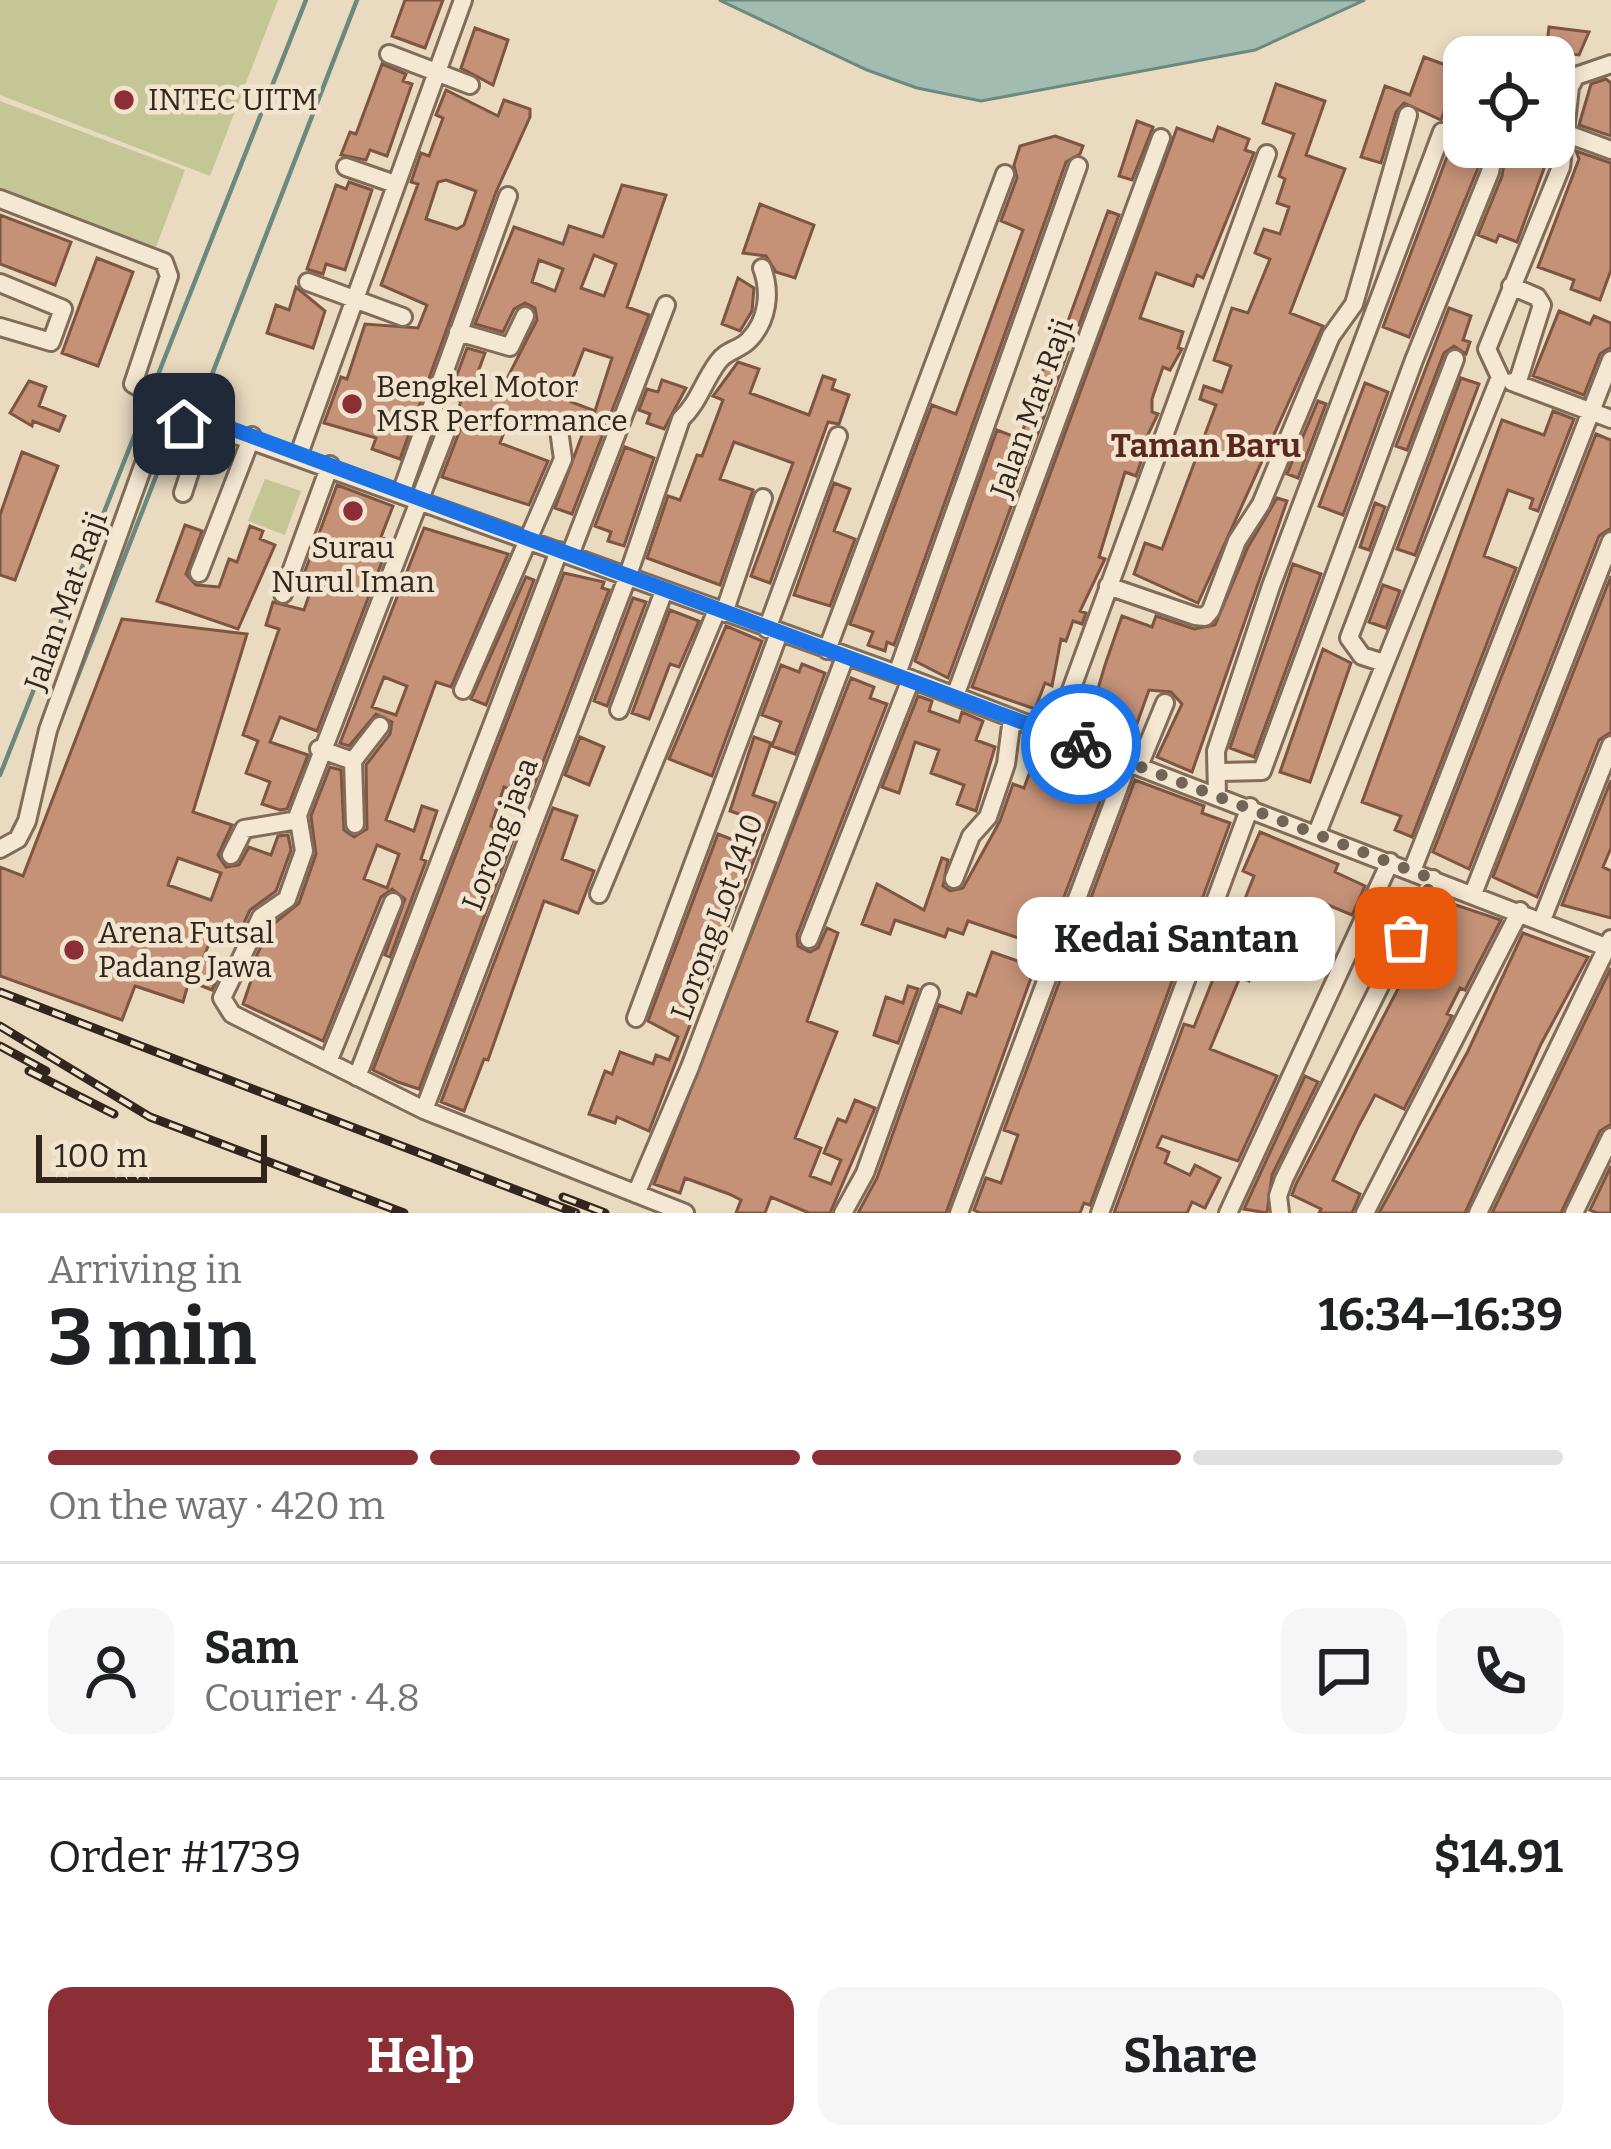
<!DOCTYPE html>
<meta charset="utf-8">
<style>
:root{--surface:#fff;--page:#f6f6f6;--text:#202124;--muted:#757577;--line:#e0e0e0;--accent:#8b2e36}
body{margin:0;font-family:Bitter,serif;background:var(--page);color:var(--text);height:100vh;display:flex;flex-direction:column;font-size:45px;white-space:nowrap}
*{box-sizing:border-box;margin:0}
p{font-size:39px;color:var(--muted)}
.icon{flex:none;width:66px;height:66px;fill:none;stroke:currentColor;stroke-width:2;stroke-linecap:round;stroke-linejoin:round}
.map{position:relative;height:1213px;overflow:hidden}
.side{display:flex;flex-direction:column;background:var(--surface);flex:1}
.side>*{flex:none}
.buttons{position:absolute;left:1443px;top:36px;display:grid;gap:24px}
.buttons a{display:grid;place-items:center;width:132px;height:132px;border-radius:24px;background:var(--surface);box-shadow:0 6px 18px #0003;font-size:60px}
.scale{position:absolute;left:36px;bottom:30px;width:231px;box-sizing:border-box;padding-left:12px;border:6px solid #32251d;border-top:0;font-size:33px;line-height:42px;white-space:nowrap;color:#32251d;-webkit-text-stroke:9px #f2e5cf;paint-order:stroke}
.pin{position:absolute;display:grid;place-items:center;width:102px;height:102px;color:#fff;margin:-51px;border-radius:24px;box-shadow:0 6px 18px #0006}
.courier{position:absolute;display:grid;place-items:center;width:120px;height:120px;margin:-60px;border:9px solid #1a73e8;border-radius:50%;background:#fff;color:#222;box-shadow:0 3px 15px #0007}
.bubble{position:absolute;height:84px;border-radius:24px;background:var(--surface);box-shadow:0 6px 18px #0003;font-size:39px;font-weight:700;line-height:84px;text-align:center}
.summary em{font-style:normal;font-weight:700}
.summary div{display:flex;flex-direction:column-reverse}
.summary{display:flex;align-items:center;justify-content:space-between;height:204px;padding:0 48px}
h1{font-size:78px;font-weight:700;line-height:90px}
.bar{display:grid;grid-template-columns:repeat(4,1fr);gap:18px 12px;align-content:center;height:144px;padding:0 48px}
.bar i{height:15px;border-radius:9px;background:var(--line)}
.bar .active{background:var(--accent)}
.bar p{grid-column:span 4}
.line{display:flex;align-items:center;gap:30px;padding:0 48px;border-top:3px solid var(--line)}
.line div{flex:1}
.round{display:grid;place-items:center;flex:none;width:126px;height:126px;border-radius:24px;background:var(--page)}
.action{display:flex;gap:24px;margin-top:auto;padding:24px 48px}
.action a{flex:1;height:138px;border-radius:24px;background:var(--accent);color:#fff;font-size:48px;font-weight:700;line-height:138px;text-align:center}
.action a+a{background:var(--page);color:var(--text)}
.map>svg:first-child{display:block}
.green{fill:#c4c695}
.water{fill:#a2bcb2;stroke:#6b897f;stroke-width:3}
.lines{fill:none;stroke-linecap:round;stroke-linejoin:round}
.stream{stroke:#6b897f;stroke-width:4.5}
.building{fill:#c59278;stroke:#7e5541;stroke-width:3;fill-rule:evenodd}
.minor-casing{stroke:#816b59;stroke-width:22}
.minor{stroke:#f5e8d2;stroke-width:16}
.rail-casing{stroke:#32251d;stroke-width:9}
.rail{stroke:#f2e5cf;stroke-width:4.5;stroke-dasharray:14;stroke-linecap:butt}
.done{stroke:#726456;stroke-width:12;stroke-dasharray:0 21.6}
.route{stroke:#1a73e8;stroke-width:15}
.poi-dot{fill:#8b2e36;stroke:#f2e5cf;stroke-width:4.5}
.labels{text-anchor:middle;stroke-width:9;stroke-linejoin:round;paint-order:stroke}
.poi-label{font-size:30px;fill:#32251d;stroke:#f2e5cf;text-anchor:start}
.street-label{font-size:30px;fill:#32251d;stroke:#f2e5cf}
.neighbourhood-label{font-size:33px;font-weight:bold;fill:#5b2820;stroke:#f2e5cf}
</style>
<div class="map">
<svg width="1611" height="1213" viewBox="0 0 1611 1213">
<rect width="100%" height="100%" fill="#e9dac0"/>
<path class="green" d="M278,0L210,176L0,95V0Z
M0,101L185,170L156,247L0,189Z
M265,479L301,491L285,535L248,521Z"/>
<path class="water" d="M719,0H1365L1255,50L981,101L917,88L867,70Z"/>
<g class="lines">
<path class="stream" d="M211,377L357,0
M152,390L306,0
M60,722L160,466L168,453L184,447
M0,775L148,401"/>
</g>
<path class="building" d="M405,0H443L425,48L392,36Z
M1549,27L1589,32L1579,55L1546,52Z
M475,28L508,40L493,85L461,68Z
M1424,57L1459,70L1441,120L1404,103L1396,112L1381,163L1361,157L1385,86L1410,95Z
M382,64L406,74L403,81L412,84L387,156L370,150L366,160L341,155L350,132L356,134Z
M1606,79L1611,83V136L1579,125L1591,84Z
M1276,84L1325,101L1306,155L1345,169L1290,313L1323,326L1198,603L1134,574L1145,543L1162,549L1216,405L1200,399L1204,386L1222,392L1231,366L1214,360L1232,308L1248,313L1270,259L1255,253L1264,229L1280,234L1289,207L1277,203L1285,179L1279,176L1294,134L1263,123Z
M446,90L498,116L504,100L530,109V117L496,192L400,459L372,449L376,438L324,423L341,377L347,379L365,324L418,328L427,305L381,285L418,184L411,182L421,153L429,156L443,118L436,115ZM446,180L476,191L464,225L457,229L426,219L438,182Z
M1137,121L1153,127L1132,180L1119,176Z
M1218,127L1249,139L1245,150L1254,153L1203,278L1197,275L1193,286L1156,273L1140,318L1183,332L1178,348L1182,349L1170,370L1163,367L1152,399V412L1158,414L1138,455L1143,456L1136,476L1125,472L1099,557L1105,559L1080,611L1086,613L1082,624L1073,621L1066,641L1061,639L1052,686L1045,683L1035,709L972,687L1177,128L1213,141Z
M1055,136L1083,146L1080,154L1066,162L894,645L887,642L885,651L868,645L873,632L850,624L932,405L956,414L1023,230L1001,221L1017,178L1014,165L1020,146Z
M1451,146L1477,152L1478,168L1409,337L1383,327Z
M1507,147L1549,155L1517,242L1499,235L1496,242L1478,235L1502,176Z
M1576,151L1611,163V270L1600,300L1571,289L1574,280L1538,267L1579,159Z
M349,182L372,190L345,270L326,264L323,274L307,269L336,185L346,189Z
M622,185L666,195L627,307L649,315L572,514L555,508L585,427L563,418L547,427L509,419L500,443L548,461L529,505L442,477L460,430L454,422L461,401L449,396L467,348L485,353L471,391L496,400L537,320L535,308L525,303L514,309L503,332L475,324L514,227L563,244L569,226L603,237ZM594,255L616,264L604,296L581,288ZM539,260L563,269L555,291L532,282ZM584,349L612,358L595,411L571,402L579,382L572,380Z
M760,204L814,225L795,278L776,272L766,256L743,253Z
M1108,211L1119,215L1079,325L1068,321Z
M0,215L71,242L55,285L0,264Z
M97,258L133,272L98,366L62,353Z
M738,278L754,288L752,311L740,331L722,324Z
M296,287L325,311L313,348L267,333L276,305L289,310Z
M1449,308L1471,316L1463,340L1470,342L1466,354L1454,346L1444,353L1407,450L1396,446Z
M1559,311L1590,324L1594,316L1611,323V347L1600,354L1584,395L1533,376Z
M1051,346L1068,352L948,678L915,661L997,430L1020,439Z
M738,362L759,369L750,393L809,415L823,376L835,380L832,389L849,395L839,424L828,422L770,583L751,576L793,463L734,442L720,479L753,490L720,585L647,558L668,496L680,500L697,455L702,456L723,400L713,396Z
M1461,378L1479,384L1415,555L1397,549Z
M662,380L686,388L664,429L647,423L650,414L639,410L647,389L658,392Z
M29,381L46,387L39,406L65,416L59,431L33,421L32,426L10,413Z
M1365,383L1388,392L1343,515L1319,506Z
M1318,401L1326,404L1298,478L1287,474Z
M1553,411L1574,419L1538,511L1530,508L1533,499L1508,490L1484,556L1516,568L1412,837L1395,830L1401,816L1362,802L1502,420L1544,435Z
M1596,434L1611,440V528L1599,536L1469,869L1433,852Z
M625,447L654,458L624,546L608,541L611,532L595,526Z
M22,452L58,466L15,580L0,575V515Z
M834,483L850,489L834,531L855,539L830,606L794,595Z
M337,485L393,506L381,537L390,541L317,731L280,717L270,742L308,755L287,809L280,810L262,804L270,782L246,773L258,741L243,735L279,629L266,625L273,602L304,610L316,575L305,571Z
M1277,498L1287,501L1192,772L1157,757L1182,704L1171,692L1149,690L1135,729L1100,717L1103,705L1094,702L1105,665L1122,616L1152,627L1156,616L1194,629L1215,625L1248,547Z
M1375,503L1385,507L1369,550L1360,547Z
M185,525L202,531L186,574L196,585L219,587L229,559L237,562L250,526L263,531L260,539L275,545L238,629L157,601Z
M424,528L508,554L451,687L436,682L386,820L414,831L422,806L437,811L421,859L426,861L390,957L385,955L405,899L392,889L381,897L323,1041L243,1004L253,975L248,973L271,926L299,903L316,854L311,816L330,767L341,770L344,830L354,837L367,829L366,765L390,734L392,722L376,714L349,746L340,743ZM384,677L407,686L396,715L372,707ZM377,845L399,854L387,888L364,879Z
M1293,564L1321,574L1254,757L1230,748Z
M564,573L604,582L602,588L609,590L530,796L504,787L491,826L515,835L419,1089L398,1082L373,1070Z
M1611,576V732L1599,740L1537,897L1493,877Z
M526,577L534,580L486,705L471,699Z
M1383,585L1400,591L1386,628L1369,622Z
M633,598L646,602L607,706L594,701Z
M670,610L699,621L679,667L670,664L649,719L632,713Z
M122,619L247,634L193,812L232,825L218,855L226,867L239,865L249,847L271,855L278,836L288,835L291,850L276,891L250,910L234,944L212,936L203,959L223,967L212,990L189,981L183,1002L135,986L122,1020L0,976V867L23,876ZM178,858L221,873L211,900L168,885Z
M726,626L762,641L712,776L669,759Z
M1323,649L1351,663L1310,782L1280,772Z
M802,664L825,673L795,754L772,746L781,722L762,715L781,665L799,672Z
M851,678L874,687L870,698L887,704L797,935L798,946L810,952L818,948L827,928L838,933L807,1021L837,1032L795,1138L821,1148L810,1176L831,1184L841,1160L824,1153L838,1119L846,1122L855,1100L875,1108L830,1213H809L771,1197L765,1213H736L741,1200L729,1194L685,1178L680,1193L654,1184Z
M918,696L932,701L929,711L959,722L962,712L983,721L976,740L995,747L976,811L957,804L964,785L931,773L939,750L915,742L899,793L882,787Z
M580,737L604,747L589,785L565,775Z
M754,737L771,743L753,795L776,803L649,1131L617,1117L615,1123L589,1114L605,1071L612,1074L620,1052L653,1064L656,1055L669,1060L678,1037L648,1021L718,834L736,841L745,816L730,811Z
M1037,752L1065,761L1067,754L1112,770L1045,947L968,921L963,934L948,929L945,937L895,920L890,934L862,924L877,884L924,910L942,858L948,860L943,886L950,891L963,888L1000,821L1013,784L1024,788Z
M1135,780L1204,806L1202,813L1230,823L1090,1205L1084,1203L1080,1213H980L974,1210L986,1178L1001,1183L1018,1135L1004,1130Z
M1611,780V848L1603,867L1611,871V918L1562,905Z
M553,808L577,816L562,859L594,871L578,913L544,901L488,1060L484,1059L464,1111L441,1102Z
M1260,832L1338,864L1335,872L1365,886L1352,915L1321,902L1315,917L1286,904L1268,952L1260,949L1249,981L1240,977L1210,1049L1277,1076L1238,1161L1162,1136L1157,1147L1169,1152L1165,1163L1190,1175L1195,1165L1220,1178L1205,1208L1192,1202L1187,1213H1114L1184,1024L1194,1027L1254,876L1243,871Z
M1438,899L1501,920L1465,990L1460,988L1447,1014L1452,1016L1404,1109L1375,1095L1358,1127L1333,1180L1360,1194L1352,1213H1319L1321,1209L1292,1195L1296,1184L1411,964Z
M1523,933L1588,957L1541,1044L1465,1213H1379L1468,1051Z
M992,952L1035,967L946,1213H858L877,1178L939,1005L961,1013L968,993L976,996Z
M1611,968V1124L1600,1131L1561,1213H1492Z
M908,986L918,989L898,1043L874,1035L886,997L903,1003Z
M1305,1076L1318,1082L1272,1175L1267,1213L1244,1209Z
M1611,1166V1213H1597L1590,1210Z"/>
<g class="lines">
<g class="minor-casing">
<path id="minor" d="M389,54L470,85
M1562,132L1611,150
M346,167L395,184
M508,196L432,406L445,434L298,815L304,851L287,899L261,917L222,998L232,1014L424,1110L685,1213
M0,199L164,262L169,276L133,384L200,422
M308,282L403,317
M0,283L63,309L51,342L0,327
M1511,286L1537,297L1542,305L1517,384
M458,332L510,347L525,316
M1500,377L1487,349L1561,167L1570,87L1576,76L1611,64
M1512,382L1611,419
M299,454L463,0
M402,490L432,406
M183,493L206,422
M570,555L666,305
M199,573L252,436
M1108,586L1195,616L1205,617L1211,610L1237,541L1261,504L1331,336L1354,304L1408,115
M283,594L330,465
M724,613L763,498
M767,629L838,436
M827,650L1005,174
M1384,663L1362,656L1349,638L1455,359
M897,674L1078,166
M463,690L563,459L559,430
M955,696L1161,138
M619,710L664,591
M1055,734L1267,154
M319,749L353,761L355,824
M353,761L380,726
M1139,766L1165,703
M1221,772L1262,771L1414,360L1490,172L1493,156L1489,147
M1217,795L1216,751L1271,586L1442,132L1464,135
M1317,833L1500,377
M0,849L18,839L27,821L48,730L146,458L168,433L200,422L911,679L1611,949
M231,855L244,829L298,820
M1412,871L1611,360
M954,879L971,836L988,817L1006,764L1012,718
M599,894L717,610
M1473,894L1611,541
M1542,920L1611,745
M809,939L911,679
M636,1018L779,633
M328,1062L393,902
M357,1077L559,551
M424,1110L627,578L681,419C699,402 703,382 718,362C726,350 740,350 749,340C768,320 771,292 762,268
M636,1194L690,1067L845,657
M843,1213L865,1173L930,993
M959,1213L1128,763
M1100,1213L1250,807
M1228,1213L1390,862
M1280,1213L1278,1196L1284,1179L1433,879
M1365,1213L1520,911
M1478,1213L1611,939
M1574,1213L1611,1137"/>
</g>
<use href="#minor" class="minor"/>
<g class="rail-casing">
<path id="rail" d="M0,992L576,1213
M0,1026L150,1117L404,1213
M0,1046L46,1071
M29,1071L114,1114
M563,1197L605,1213"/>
</g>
<use href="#rail" class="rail"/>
</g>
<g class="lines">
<path class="done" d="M1081,744L1433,879L1406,938"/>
<path class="route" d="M184,424H219L1081,744"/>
</g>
<g class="poi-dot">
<circle cx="124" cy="100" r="12"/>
<circle cx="352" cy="404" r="12"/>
<circle cx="353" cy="511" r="12"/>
<circle cx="74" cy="950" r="12"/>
</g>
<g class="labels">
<g class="poi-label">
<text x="148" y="110">INTEC UITM</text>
<text x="376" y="397">Bengkel Motor<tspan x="376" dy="34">MSR Performance</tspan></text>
<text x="353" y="558" text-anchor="middle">Surau<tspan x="353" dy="34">Nurul Iman</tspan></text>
<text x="98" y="943">Arena Futsal<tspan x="98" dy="34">Padang Jawa</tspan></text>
</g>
<g class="street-label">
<text transform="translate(1032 408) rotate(-70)" y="10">Jalan Mat Raji</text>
<text transform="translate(66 601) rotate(-70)" y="10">Jalan Mat Raji</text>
<text transform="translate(500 834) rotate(-69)" y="10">Lorong jasa</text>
<text transform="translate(717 917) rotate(-70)" y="10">Lorong Lot 1410</text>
</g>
<g class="neighbourhood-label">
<text x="1206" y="457">Taman Baru</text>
</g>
</g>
</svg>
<div class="buttons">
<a><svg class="icon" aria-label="locate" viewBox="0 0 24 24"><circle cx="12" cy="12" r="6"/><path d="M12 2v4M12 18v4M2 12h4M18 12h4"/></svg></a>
</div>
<div class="scale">100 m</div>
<div class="pin" style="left:1406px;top:938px;background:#ea580c"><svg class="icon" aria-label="bag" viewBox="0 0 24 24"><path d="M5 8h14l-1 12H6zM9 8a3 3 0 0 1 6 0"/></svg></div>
<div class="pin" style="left:184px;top:424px;background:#1f2937"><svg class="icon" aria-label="home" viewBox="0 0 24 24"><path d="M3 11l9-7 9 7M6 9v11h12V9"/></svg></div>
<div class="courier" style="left:1081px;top:744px"><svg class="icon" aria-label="bike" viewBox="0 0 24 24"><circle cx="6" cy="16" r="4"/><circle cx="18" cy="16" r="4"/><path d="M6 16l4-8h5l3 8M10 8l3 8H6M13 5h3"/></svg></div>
<div class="bubble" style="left:1017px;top:897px;width:318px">Kedai Santan</div>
</div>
<section class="side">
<div class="summary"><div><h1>3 min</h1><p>Arriving in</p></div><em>16:34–16:39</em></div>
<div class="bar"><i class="active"></i><i class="active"></i><i class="active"></i><i></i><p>On the way · 420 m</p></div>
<div class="line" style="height:216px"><a class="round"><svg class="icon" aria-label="person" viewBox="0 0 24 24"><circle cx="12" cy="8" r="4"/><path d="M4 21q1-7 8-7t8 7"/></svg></a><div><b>Sam</b><p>Courier · 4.8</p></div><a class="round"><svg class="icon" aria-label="chat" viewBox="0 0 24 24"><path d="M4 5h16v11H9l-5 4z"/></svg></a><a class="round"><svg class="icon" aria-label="phone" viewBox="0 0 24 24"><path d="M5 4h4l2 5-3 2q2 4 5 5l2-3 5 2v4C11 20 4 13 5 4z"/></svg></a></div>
<div class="line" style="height:156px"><div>Order #1739</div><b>$14.91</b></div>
<div class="action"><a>Help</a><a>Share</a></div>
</section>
